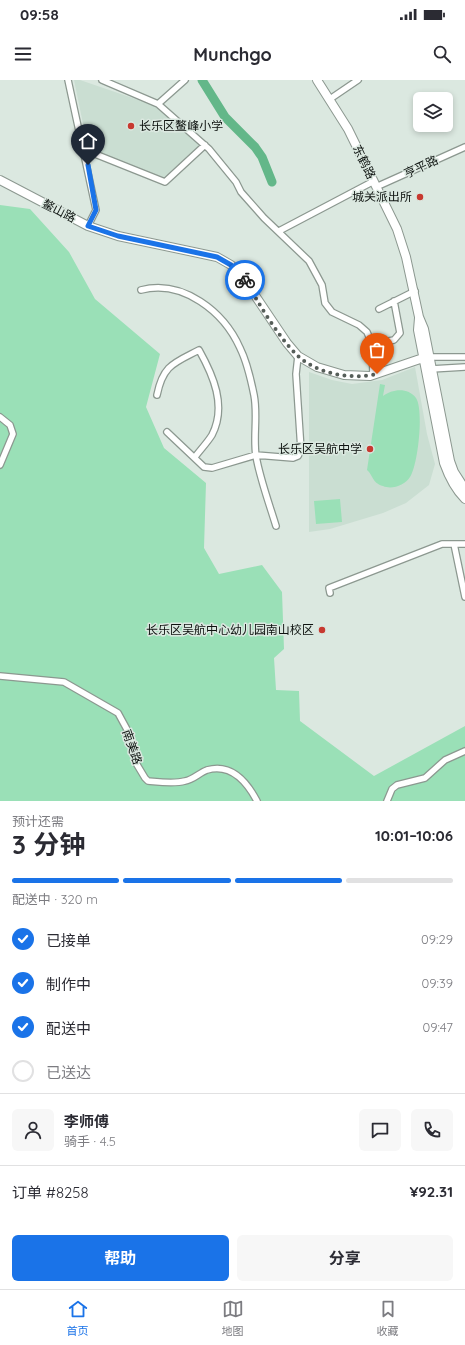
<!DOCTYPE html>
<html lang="zh">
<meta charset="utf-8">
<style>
:root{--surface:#fff;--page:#f7f7f7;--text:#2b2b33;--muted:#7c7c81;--line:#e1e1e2;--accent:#1a73e8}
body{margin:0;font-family:Quicksand,"Noto Sans SC",sans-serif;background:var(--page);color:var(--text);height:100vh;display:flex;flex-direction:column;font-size:15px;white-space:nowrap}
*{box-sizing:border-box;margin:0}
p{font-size:13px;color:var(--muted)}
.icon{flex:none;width:22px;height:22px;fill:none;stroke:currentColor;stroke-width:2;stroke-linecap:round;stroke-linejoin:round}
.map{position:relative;height:721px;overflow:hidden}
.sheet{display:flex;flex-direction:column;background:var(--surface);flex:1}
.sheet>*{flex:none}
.controls{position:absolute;left:413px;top:12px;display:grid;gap:8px}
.controls a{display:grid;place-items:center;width:40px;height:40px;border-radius:6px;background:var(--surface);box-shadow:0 2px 6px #0003;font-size:20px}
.pin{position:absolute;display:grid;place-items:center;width:34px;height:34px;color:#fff;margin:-41px -17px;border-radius:50% 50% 50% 0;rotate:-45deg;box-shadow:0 0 4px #0007}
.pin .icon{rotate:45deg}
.courier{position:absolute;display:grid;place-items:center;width:40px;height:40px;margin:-20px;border:3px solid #1a73e8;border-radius:50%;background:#fff;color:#222;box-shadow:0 1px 5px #0007}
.overview em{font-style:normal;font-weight:700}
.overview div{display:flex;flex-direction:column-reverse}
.overview{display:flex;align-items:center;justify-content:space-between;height:68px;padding:0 12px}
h1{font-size:26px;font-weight:700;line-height:30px}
.bar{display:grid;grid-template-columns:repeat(4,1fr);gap:6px 4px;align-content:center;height:48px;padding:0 12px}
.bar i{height:5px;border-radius:3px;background:var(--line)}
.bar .selected{background:var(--accent)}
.bar p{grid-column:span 4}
.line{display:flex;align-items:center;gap:10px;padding:0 12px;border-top:1px solid var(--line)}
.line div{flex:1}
.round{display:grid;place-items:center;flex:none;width:42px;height:42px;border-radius:6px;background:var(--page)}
ol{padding:0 12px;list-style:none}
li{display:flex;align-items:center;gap:12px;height:44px}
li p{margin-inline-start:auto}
li .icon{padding:4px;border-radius:50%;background:var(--accent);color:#fff;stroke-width:4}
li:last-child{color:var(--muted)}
li i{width:22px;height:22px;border:2px solid var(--line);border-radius:50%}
.cta{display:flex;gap:8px;margin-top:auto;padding:8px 12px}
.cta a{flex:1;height:46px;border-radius:6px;background:var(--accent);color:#fff;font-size:16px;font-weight:700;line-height:46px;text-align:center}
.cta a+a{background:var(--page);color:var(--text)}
.status{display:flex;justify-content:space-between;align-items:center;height:28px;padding:0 20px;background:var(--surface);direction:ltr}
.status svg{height:11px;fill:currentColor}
header{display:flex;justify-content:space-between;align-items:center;height:52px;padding:0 12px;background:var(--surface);font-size:18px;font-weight:700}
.tab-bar{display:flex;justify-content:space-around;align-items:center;height:56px;border-top:1px solid var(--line);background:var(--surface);font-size:11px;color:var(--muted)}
.tab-bar a{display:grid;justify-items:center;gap:2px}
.tab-bar .selected{color:var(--accent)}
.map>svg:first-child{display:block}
.built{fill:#caded2}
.green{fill:#9ae0b7}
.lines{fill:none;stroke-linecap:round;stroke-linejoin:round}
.river{stroke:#63b789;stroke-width:9}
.street-casing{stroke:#8c9890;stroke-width:8}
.secondary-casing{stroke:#8c9890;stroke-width:10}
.street{stroke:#fff;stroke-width:5.5}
.secondary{stroke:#fff;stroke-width:8}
.done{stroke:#565e59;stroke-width:4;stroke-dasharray:0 7.2}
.route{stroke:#1a73e8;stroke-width:5}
.poi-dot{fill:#c73930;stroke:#dbe8e0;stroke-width:1.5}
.labels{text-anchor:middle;stroke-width:3;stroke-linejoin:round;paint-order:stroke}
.poi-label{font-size:12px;fill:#0e1310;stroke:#dbe8e0;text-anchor:end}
.street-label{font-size:12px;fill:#0e1310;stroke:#dbe8e0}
</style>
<div class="status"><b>09:58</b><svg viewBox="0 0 49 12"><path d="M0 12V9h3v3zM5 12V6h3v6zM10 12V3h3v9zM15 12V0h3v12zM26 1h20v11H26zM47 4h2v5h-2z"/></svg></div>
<header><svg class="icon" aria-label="menu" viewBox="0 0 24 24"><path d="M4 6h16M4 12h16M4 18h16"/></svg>Munchgo<svg class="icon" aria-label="search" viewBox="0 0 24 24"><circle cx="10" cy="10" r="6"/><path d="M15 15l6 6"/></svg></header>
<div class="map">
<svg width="465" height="721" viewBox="0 0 465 721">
<rect width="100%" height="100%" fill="#dbe8e0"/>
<path class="built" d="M74,0H80L156,26L201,65L163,98L88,68Z
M415,287L427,354L435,384L429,405L406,423L383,433L330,449L309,452V292L332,300L352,304L382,300Z"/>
<path class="green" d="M0,125L30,129L69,172L95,219L160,274L146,327L164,368L206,403L204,468L219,494L262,485L282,512L284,569L274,578L276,610L299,611L300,641L374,696L465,646V721H0Z
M380,304L385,305L383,316C392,309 408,307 416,318C424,330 418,385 410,397C405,405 392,410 383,406C372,403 373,395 367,390Z
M340,419L342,442L316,444L314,421Z"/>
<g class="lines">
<path class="river" d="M202,0L225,37L255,67L262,77L272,102"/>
<g class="street-casing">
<path id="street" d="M68,0L96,130L88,146
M102,0L158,24L185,0
M330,19L358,0
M158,24L209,69L236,102L241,112L264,138L309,181L322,205L325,223L332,232L359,245L367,252L372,264L373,295
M85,70L165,102L205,65
M376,107L465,67
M279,151L374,101
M141,210C183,199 224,232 240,268C247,282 251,300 254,315C258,335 253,356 256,376C260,399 269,423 276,446
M379,229L415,211
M378,263L394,260L400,253L394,221
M429,277H465
M431,289L465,287
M157,315C163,285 174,283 199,270C213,295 227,326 212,355C207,363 200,370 195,377
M0,337L10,345L13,354L0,385
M167,352L204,387L212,388L256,375L293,378L298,376L301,370L296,294L298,276
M454,464L465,517
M330,513L329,508L442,464H465
M0,596L64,602L118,633L130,655L136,683L145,698L148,701C160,702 174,704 185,701C193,700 199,693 207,690C231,683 247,702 257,721
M387,721L392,709L397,705L425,698L445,680L465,671"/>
</g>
<g class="secondary-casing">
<path id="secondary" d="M317,0L348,49L397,149L406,177L419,237L424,249L450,381L454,392L465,409
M0,100L88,146L118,156L217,177L231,185L242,196L287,263L298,276L317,287L344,295L370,296L423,278
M419,238L418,250L444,383C449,397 455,409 465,419"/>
</g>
<use href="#street" class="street"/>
<use href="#secondary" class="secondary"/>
</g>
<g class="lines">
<path class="done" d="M245,200C258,222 278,257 297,275C317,294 351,300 377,294"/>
<path class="route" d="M88,85L96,130L88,146L118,156L217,177L231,185L245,200"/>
</g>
<g class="poi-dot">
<circle cx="131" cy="46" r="4"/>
<circle cx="420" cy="117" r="4"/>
<circle cx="370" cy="369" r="4"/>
<circle cx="322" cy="550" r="4"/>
</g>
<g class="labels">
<g class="poi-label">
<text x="139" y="50" text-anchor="start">长乐区鳌峰小学</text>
<text x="412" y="121">城关派出所</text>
<text x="362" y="373">长乐区吴航中学</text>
<text x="314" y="554">长乐区吴航中心幼儿园南山校区</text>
</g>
<g class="street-label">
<text transform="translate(364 82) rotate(64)" y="4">东鹤路</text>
<text transform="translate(421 87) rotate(-25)" y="4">亨平路</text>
<text transform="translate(59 131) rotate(27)" y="4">鳌山路</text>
<text transform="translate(132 667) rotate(71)" y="4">南美路</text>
</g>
</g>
</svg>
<div class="controls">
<a><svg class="icon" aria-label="layers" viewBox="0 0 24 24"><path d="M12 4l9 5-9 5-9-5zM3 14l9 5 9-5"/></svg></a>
</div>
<div class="pin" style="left:377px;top:294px;background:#ea580c"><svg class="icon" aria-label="bag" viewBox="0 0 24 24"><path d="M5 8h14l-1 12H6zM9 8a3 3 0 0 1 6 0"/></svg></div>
<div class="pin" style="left:88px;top:85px;background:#1f2937"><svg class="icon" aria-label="home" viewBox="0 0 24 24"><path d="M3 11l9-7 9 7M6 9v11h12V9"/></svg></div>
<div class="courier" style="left:245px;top:200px"><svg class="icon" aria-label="bike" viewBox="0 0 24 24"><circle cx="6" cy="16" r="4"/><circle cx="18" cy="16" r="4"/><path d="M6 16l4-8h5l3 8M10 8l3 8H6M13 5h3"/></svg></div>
</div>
<section class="sheet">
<div class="overview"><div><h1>3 分钟</h1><p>预计还需</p></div><em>10:01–10:06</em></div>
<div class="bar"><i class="selected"></i><i class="selected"></i><i class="selected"></i><i></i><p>配送中 · 320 m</p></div>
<ol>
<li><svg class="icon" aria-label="check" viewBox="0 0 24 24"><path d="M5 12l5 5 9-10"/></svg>已接单<p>09:29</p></li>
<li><svg class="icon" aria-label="check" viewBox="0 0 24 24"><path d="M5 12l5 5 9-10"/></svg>制作中<p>09:39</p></li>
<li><svg class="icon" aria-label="check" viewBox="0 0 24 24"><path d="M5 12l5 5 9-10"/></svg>配送中<p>09:47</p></li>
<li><i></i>已送达</li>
</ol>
<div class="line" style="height:72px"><a class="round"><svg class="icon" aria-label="person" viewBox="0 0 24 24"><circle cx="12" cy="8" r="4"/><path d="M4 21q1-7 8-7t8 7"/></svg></a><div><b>李师傅</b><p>骑手 · 4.5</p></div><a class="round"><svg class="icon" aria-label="chat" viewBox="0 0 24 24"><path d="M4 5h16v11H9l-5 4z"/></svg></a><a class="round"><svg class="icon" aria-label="phone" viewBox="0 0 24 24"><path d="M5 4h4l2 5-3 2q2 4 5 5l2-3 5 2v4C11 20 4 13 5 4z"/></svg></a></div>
<div class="line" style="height:52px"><div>订单 #8258</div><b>¥92.31</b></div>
<div class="cta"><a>帮助</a><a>分享</a></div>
</section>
<nav class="tab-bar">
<a class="selected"><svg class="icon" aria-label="home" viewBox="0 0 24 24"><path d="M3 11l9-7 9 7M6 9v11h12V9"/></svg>首页</a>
<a><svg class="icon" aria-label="map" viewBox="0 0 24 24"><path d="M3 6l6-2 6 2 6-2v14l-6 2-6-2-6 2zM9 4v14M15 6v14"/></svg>地图</a>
<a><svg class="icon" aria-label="saved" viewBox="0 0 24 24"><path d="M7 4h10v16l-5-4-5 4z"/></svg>收藏</a>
</nav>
